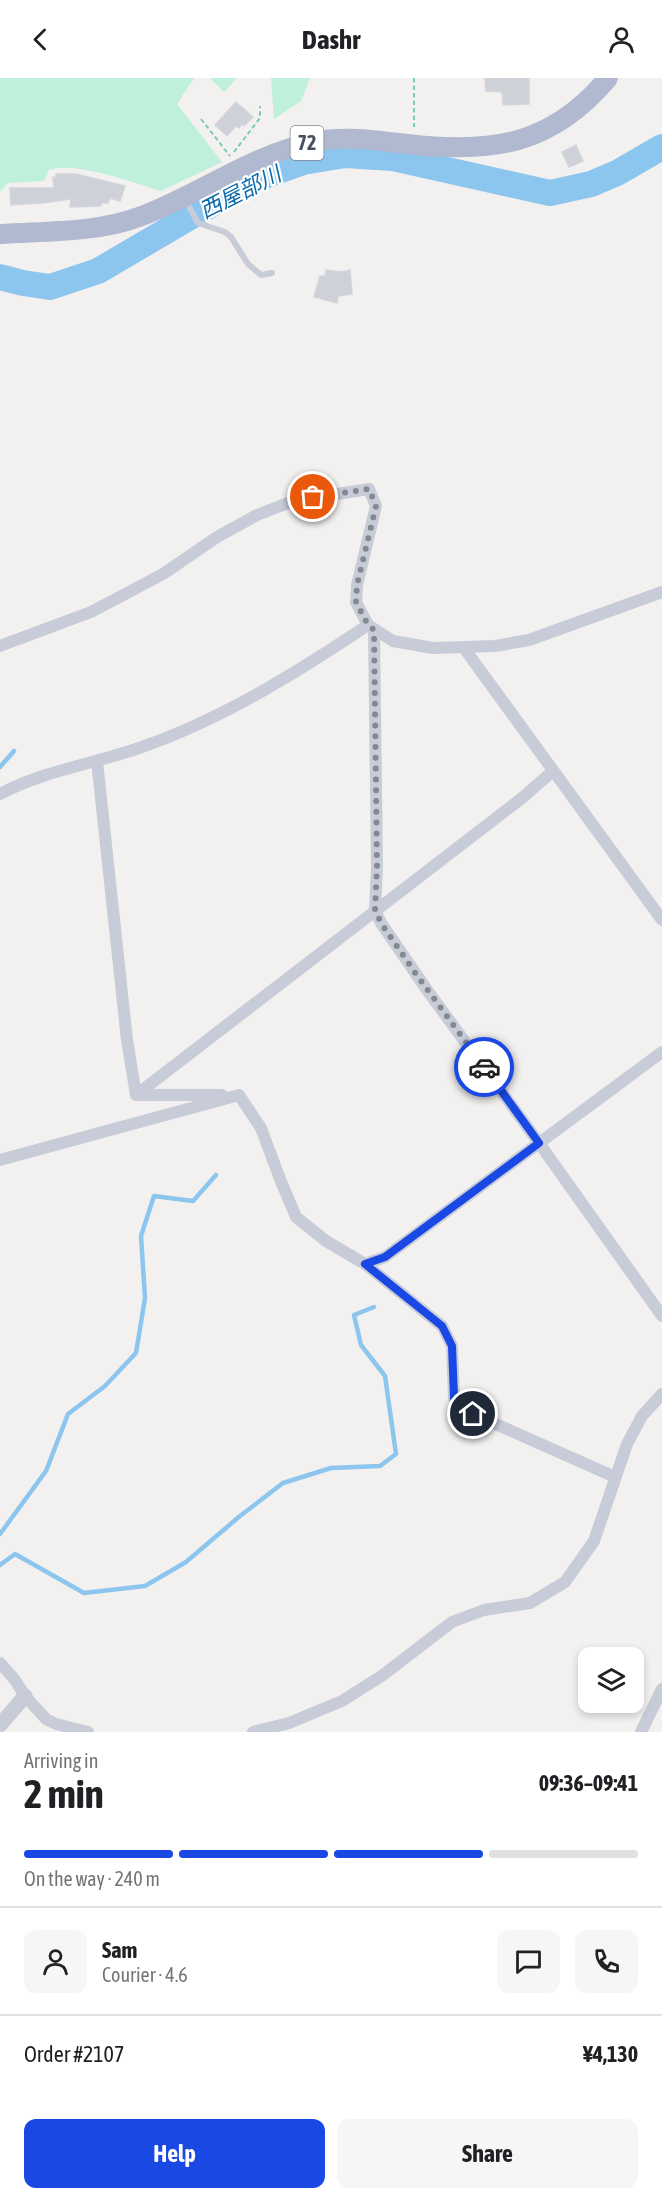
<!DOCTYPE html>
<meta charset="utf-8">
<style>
:root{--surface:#fff;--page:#f6f6f6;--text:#202124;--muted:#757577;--line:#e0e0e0;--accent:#1948e4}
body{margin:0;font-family:"Asap Condensed","Noto Sans JP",sans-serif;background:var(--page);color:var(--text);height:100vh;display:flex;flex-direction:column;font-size:22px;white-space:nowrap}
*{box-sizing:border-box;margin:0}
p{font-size:20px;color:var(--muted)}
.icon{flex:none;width:33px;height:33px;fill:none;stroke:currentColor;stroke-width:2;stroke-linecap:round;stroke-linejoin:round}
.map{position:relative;height:1654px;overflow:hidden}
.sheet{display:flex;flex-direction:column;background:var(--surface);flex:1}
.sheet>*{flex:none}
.tools{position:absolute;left:578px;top:1569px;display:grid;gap:12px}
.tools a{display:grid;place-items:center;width:66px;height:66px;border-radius:12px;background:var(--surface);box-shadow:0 3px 9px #0003;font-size:30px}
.pin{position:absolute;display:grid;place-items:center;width:51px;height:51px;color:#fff;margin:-26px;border:3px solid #fff;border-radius:50%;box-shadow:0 2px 6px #0007}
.courier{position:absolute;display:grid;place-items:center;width:60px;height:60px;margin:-30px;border:4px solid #1948e4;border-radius:50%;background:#fff;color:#222;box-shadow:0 2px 8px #0007}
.headline em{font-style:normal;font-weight:700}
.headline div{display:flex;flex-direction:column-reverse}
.headline{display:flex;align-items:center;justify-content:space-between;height:102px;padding:0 24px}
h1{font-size:39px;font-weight:700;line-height:45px}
.bar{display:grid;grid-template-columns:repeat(4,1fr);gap:9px 6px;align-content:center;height:72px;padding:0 24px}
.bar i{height:8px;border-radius:4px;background:var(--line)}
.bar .active{background:var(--accent)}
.bar p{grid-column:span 4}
.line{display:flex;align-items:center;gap:15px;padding:0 24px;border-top:2px solid var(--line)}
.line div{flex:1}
.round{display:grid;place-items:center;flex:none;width:63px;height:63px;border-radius:12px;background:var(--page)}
.cta{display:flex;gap:12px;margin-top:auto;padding:12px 24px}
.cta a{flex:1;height:69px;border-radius:12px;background:var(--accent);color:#fff;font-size:24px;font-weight:700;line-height:69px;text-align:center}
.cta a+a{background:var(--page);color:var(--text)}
header{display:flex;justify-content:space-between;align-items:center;height:78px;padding:0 24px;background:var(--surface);font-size:27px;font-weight:700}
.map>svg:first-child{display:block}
.green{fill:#bff0dc}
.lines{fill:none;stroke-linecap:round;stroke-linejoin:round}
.stream{stroke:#8cc5ed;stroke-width:4.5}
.river{stroke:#8cc5ed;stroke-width:26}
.building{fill:#cfd1d8;stroke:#d4d5dc;stroke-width:1.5}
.path{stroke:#77ceb5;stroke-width:2;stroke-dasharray:4.5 3;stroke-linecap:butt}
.service{stroke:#c7ccd8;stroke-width:6}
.minor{stroke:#c7ccd8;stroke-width:12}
.tertiary{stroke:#c7ccd8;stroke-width:15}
.primary{stroke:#b0b9cf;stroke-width:20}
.done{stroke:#848891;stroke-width:6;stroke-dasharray:0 10.8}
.route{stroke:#1948e4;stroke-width:8}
.labels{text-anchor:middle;stroke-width:4.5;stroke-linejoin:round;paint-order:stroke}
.shield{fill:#fff;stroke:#7f848e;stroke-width:1.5}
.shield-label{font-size:20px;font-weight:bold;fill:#484f5e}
.water-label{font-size:22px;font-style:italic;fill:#0c6aad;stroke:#fff}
</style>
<header><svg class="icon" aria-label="back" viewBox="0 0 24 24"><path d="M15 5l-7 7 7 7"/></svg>Dashr<svg class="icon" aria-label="person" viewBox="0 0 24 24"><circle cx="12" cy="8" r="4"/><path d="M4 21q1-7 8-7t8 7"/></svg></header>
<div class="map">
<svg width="662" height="1654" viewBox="0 0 662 1654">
<rect width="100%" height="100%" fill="#f3f1f0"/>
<path class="green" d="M0,0H194L177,26L222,84L161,113C132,105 77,83 49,92L44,103L8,105L0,114Z
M210,0H237L224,14Z
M271,0H310L301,23L274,41Z"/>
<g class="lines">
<path class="stream" d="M0,689L14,673
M0,1456L46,1393L68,1336L105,1308L136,1275L145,1220L141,1158L154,1118L193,1123L216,1097
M0,1487L15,1476L84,1515L145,1508L186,1484L240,1438L283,1405L331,1390L380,1388L396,1376L385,1298L361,1267L354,1237L374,1229"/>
<path class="river" d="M0,199L23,205L50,209L98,193L253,102L303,84L345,77L393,80L550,115L591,106L617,95L662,69"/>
</g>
<path class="building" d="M485,0H529V26L503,27L502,14L486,13Z
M236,24L253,39L244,48L242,46L239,50L236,48L227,58L215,47Z
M576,67L583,83L569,89L562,74Z
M56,96H76L125,108L120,123L110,120L108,125H102L100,128L70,129L71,121L43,125L11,127L10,110H54L53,99L56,100Z
M326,192L342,194L350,192L352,216L338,218L337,225L314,219L320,198H325Z"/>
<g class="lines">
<path class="path" d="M414,0V49
M201,41L230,78
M234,74L260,40V28"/>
<path class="service" d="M186,123L198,145L225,154L231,159L248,186L261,197L272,195"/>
<path class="minor" d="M374,552L377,788L375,832L381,845L427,912L539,1065L662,1238
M0,568L91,534L163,496L217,459L257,437L293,423L369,411L376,428L357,507L356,524L368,547L393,563L433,570L495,568L529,562L662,514
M464,570L662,842
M97,683L127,962L136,1017
M0,716C43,693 93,686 139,670C221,642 296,595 368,547
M136,1017L522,720L553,693
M136,1017H222
M239,1017L261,1050L280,1101L296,1139L326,1163L365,1186L442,1248L452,1268L454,1320L473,1336L615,1399
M0,1082L239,1017
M365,1186L385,1179L662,974
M0,1585L15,1602L25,1618L46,1641L56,1646L88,1654
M253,1654L289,1645L342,1623L383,1597L452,1544L484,1532L530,1525L565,1504L594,1463L627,1366L642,1338L662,1316
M641,1654L662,1611"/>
<path class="tertiary" d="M0,1647L25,1618"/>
<path class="primary" d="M0,156C46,153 95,155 139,139C199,117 250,77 313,64C344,57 377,63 408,66C492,76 552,67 608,0"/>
</g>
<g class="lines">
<path class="done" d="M313,419L369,411L376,428L357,507L356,524L368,547L374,552L377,788L375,832L381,845L416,896L484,989"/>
<path class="route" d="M473,1336L454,1320L452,1268L442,1248L365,1186L385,1179L539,1065L484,989"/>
</g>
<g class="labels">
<rect class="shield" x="290.5" y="48" width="33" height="34" rx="4.5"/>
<g class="shield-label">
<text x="307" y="72">72</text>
</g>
<g class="water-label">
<text transform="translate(240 114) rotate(-27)" y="8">西屋部川</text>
</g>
</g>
</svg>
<div class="tools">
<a><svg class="icon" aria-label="layers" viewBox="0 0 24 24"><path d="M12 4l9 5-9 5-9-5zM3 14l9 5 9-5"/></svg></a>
</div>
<div class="pin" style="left:313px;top:419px;background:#ea580c"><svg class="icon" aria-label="bag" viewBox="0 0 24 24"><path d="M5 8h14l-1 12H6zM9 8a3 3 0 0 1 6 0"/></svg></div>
<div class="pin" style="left:473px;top:1336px;background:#1f2937"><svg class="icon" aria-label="home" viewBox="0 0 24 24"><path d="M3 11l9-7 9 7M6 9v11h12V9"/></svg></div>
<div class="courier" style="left:484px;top:989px"><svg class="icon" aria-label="car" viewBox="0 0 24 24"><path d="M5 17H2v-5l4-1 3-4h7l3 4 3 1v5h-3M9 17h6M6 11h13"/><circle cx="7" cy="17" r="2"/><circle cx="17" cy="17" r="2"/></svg></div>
</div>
<section class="sheet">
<div class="headline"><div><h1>2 min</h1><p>Arriving in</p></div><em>09:36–09:41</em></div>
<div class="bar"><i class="active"></i><i class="active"></i><i class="active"></i><i></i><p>On the way · 240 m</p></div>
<div class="line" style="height:108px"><a class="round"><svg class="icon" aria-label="person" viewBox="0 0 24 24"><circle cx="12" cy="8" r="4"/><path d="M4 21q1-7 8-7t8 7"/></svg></a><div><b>Sam</b><p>Courier · 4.6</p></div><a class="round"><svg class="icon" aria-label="chat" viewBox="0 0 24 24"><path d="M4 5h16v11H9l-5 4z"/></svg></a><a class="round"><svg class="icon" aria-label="phone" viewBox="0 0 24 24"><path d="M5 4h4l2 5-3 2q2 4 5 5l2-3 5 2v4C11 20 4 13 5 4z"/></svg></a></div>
<div class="line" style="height:78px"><div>Order #2107</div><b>¥4,130</b></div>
<div class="cta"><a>Help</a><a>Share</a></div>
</section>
